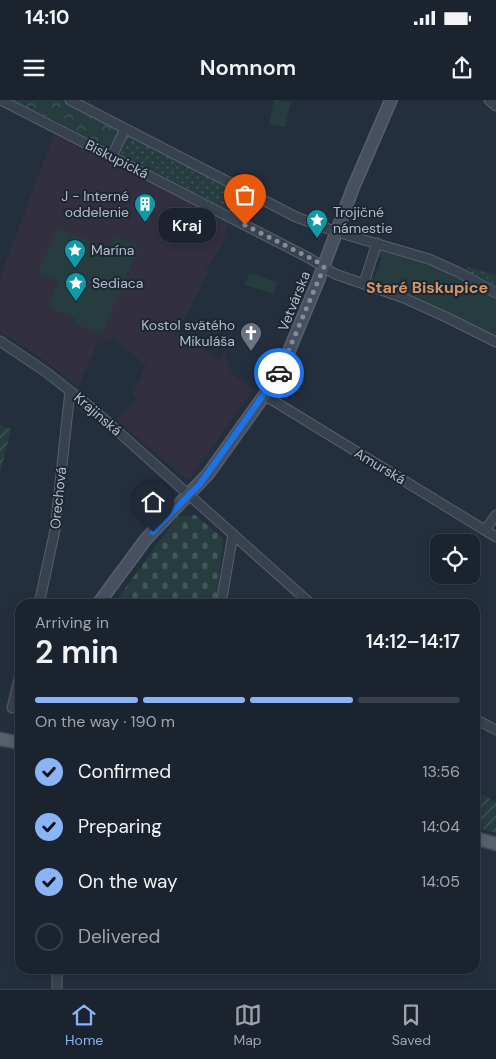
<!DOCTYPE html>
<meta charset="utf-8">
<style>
:root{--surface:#1b232e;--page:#282f3a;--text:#f1f3f6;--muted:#a0a4aa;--line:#39404a;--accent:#8ab4f8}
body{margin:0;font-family:"DM Sans",sans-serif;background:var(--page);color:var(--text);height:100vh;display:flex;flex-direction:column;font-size:19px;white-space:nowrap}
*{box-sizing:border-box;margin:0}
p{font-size:16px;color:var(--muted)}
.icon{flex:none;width:28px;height:28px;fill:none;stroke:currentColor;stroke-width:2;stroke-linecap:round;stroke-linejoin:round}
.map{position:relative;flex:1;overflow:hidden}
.sheet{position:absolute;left:15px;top:499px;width:465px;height:375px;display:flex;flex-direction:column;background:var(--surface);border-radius:15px;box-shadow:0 2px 8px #0003,0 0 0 1px var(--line)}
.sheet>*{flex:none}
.buttons{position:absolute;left:430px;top:434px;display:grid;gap:10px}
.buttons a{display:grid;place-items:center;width:50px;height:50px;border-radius:10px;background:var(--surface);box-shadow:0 2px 8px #0003,0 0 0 1px var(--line);font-size:25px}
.pin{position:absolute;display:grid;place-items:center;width:42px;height:42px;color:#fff;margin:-51px -21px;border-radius:50% 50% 50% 0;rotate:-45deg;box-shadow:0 0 5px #0007}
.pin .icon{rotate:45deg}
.courier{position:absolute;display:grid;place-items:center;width:50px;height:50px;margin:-25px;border:4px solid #1a73e8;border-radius:50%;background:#fff;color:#222;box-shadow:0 1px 6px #0007}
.bubble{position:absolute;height:35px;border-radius:15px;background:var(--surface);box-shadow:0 2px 8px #0003,0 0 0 1px var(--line);font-size:16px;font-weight:600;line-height:35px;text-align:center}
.summary em{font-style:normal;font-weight:600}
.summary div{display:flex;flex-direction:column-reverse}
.summary{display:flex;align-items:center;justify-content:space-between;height:85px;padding:0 20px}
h1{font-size:32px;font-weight:600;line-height:38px}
.bar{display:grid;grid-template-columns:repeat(4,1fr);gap:8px 5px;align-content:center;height:60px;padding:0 20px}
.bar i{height:6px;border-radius:4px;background:var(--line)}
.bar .selected{background:var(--accent)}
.bar p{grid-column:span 4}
ol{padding:0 20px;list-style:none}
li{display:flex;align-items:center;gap:15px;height:55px}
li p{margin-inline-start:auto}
li .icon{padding:5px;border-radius:50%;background:var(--accent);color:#111;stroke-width:4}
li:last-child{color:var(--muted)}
li i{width:28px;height:28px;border:2px solid var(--line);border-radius:50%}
.status{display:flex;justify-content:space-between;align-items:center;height:35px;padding:0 25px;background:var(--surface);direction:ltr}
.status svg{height:14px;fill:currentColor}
header{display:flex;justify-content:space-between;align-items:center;height:65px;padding:0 20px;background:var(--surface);font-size:22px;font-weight:600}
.menu{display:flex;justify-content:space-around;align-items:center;height:70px;border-top:1px solid var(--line);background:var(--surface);font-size:14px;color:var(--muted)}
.menu a{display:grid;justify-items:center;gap:2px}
.menu .selected{color:var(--accent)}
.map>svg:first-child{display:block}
.medical{fill:#32303f}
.grass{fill:url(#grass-dots)}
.forest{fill:url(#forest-crowns)}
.cemetery{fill:url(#cemetery-stones)}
.park{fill:#263c3f}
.garden{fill:url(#garden-furrows)}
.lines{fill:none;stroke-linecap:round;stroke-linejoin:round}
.street-casing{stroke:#565f6c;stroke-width:11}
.secondary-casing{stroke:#565f6c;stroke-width:14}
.primary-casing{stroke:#414a57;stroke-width:15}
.street{stroke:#38414e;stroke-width:9}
.secondary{stroke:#465061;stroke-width:11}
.primary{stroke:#56606e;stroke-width:12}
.done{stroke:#828b98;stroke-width:5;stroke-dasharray:0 9}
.route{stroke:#1a73e8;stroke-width:6}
.labels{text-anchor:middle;stroke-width:4;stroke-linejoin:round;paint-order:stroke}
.street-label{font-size:14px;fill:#b4bcc9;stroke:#1d2633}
.poi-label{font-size:14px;fill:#b4bcc9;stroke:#1d2633;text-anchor:start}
.quarter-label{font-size:16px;font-weight:bold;fill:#d59563;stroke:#1d2633}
</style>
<div class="status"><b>14:10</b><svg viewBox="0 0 49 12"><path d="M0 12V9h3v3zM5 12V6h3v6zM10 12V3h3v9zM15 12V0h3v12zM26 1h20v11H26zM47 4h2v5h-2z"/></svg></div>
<header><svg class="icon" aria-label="menu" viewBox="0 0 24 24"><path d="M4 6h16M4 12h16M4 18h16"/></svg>Nomnom<svg class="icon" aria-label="share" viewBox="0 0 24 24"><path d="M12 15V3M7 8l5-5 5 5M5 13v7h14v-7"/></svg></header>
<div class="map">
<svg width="496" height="889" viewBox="0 0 496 889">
<defs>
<pattern id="grass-dots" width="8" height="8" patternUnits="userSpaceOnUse" patternTransform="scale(1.25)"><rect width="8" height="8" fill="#263c3f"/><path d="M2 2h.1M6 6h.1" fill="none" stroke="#435659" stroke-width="1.8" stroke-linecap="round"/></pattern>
<pattern id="forest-crowns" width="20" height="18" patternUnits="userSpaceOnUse" patternTransform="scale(1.25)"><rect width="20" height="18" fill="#263c3f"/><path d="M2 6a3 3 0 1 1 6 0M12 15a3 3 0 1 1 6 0" fill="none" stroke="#435659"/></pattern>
<pattern id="cemetery-stones" width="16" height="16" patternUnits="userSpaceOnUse" patternTransform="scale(1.25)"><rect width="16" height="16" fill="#263c3f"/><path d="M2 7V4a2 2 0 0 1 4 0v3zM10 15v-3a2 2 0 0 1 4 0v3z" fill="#435659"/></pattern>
<pattern id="garden-furrows" width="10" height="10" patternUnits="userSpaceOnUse" patternTransform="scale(1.25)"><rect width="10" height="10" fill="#263c3f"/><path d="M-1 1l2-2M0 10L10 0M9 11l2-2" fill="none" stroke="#435659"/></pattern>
</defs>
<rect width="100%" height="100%" fill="#242f3e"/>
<path class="medical" d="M54,34L229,124L222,144L206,171L208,173L177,233L220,260L224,252L233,276L253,290L190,378L186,379L117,320L136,299L132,295L146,265L115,240L98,241L78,287L37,255L0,232V178Z"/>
<path class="grass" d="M129,35L236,90L225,111L120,56C119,49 122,38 129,35Z
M469,167L496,175V188L465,170Z"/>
<path class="forest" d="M10,0H64L116,28L118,31C117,38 113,48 105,49L50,18Z"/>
<path class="cemetery" d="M195,415L223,438L217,504H114L177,417Z"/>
<path class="park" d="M274,0L291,2L285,27L269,24Z
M58,129L109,148L115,136L139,147L103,231L98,233L75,224L76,219L50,208V202L59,181L38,172Z
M381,149L431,164L484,189L496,198V239L443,210L371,182L370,175L375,177L382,158L376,156Z
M249,173L277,182L274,194L245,185Z"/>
<path class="garden" d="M0,325L11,329L0,374Z
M475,691L496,702V733L475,727Z"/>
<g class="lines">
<g class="street-casing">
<path id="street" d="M1,0L309,158L335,174L404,198L448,218L496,242
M70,0L296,117L337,132L429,159L458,172L496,193
M489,0L496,6
M112,56L125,29
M232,118L244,92
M364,183L377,143
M0,241L46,272L94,310L311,504
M264,295L496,437
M485,430L496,415
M39,504L55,430L70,291
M221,504L233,434
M12,608L20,575
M475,619L496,630
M57,869V889"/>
</g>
<g class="secondary-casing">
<path id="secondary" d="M98,504L146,439L208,374L279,275L318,181L353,88L391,0"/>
</g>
<g class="primary-casing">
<path id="primary" d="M0,639L20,643
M475,738L496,744"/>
</g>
<use href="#street" class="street"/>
<use href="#secondary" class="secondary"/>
<use href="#primary" class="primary"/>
</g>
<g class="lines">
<path class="done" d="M245,125L316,161L324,167L279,273"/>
<path class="route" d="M153,432L200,384L279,273"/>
</g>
<defs>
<g id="building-pin" transform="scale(1.125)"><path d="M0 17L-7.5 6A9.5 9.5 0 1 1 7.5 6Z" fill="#0f9aa8" stroke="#1d2633"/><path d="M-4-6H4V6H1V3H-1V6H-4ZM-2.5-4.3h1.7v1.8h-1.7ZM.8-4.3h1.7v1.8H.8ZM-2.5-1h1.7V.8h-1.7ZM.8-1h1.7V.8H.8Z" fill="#fff"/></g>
<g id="sight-pin" transform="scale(1.125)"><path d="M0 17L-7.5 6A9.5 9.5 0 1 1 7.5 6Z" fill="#0f9aa8" stroke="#1d2633"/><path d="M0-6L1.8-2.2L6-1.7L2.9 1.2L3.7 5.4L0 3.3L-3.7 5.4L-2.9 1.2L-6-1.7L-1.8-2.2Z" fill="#fff"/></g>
<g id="church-pin" transform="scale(1.125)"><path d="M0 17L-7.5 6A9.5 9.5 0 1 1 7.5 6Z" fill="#6b7280" stroke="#1d2633"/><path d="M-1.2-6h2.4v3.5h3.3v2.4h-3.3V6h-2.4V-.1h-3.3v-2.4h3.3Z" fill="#fff"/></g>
</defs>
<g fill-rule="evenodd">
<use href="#building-pin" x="145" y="104"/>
<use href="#sight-pin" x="317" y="120"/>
<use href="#sight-pin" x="75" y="150"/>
<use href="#sight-pin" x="76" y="183"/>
<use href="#church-pin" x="251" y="233"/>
</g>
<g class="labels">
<g class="street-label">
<text transform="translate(117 59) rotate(27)" y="5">Biskupická</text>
<text transform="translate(294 201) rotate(-68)" y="5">Vetvárska</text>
<text transform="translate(98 314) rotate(41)" y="5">Krajinská</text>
<text transform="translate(380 366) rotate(31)" y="5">Amurská</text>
<text transform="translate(58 398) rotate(-84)" y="5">Orechová</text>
</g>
<g class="poi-label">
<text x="129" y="101" text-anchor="end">J - Interné<tspan x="129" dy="16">oddelenie</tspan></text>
<text x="333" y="117">Trojičné<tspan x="333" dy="16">námestie</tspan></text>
<text x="91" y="155">Marína</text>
<text x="92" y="188">Sediaca</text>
<text x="235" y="230" text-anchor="end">Kostol svätého<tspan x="235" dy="16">Mikuláša</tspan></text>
</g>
<g class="quarter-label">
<text x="427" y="193">Staré Biskupice</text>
</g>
</g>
</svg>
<div class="buttons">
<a><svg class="icon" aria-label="locate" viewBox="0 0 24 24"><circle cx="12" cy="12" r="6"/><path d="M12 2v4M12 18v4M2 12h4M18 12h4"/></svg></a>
</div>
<div class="pin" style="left:245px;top:125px;background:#ea580c"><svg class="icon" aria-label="bag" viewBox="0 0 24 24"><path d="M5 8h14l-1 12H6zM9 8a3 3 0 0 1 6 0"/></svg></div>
<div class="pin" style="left:153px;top:432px;background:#1f2937"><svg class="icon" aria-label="home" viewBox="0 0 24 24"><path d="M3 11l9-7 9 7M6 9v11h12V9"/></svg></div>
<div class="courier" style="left:279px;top:273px"><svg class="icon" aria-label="car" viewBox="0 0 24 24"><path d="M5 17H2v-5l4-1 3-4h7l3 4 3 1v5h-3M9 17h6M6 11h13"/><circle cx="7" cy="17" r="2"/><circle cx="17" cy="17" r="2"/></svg></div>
<div class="bubble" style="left:158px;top:108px;width:58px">Kraj</div>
<section class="sheet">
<div class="summary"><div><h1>2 min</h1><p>Arriving in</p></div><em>14:12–14:17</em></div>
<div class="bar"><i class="selected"></i><i class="selected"></i><i class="selected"></i><i></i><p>On the way · 190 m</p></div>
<ol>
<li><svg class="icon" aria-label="check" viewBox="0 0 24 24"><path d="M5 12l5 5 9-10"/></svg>Confirmed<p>13:56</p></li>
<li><svg class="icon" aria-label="check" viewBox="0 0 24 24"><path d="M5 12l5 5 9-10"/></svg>Preparing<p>14:04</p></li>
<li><svg class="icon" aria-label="check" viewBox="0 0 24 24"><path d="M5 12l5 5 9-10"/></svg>On the way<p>14:05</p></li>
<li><i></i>Delivered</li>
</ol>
</section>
</div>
<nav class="menu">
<a class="selected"><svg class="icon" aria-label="home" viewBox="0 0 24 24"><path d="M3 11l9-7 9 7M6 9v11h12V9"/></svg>Home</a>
<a><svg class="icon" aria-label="map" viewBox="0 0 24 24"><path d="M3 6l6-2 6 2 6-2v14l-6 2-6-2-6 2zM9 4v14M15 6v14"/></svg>Map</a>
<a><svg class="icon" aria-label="saved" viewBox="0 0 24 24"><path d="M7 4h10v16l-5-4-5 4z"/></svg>Saved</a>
</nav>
